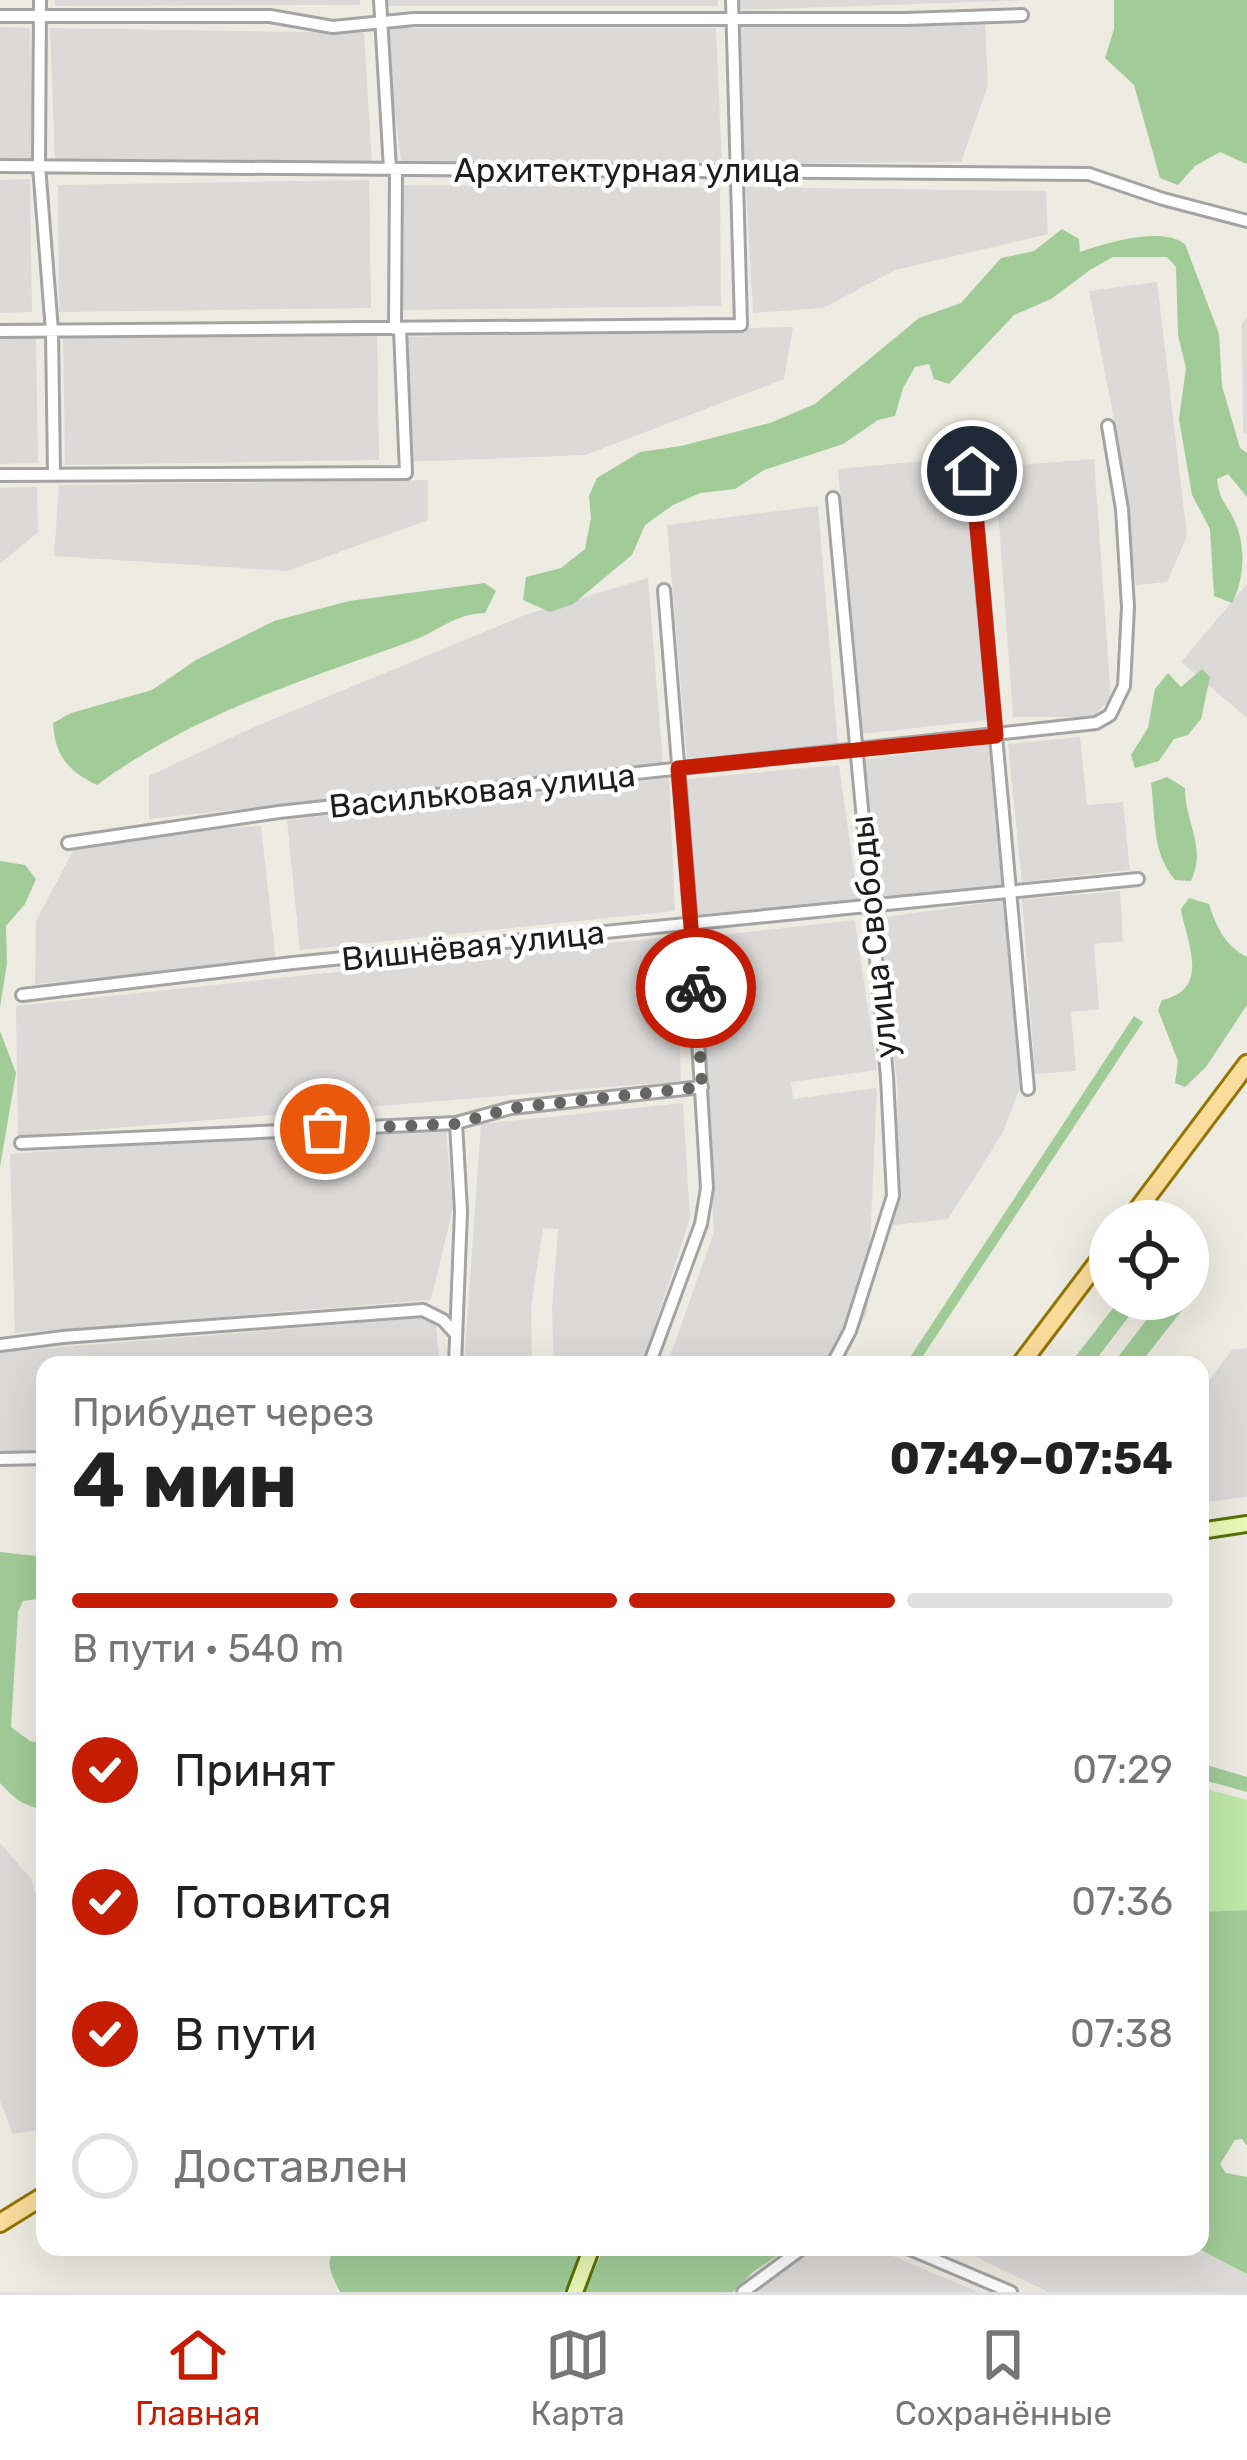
<!DOCTYPE html>
<html lang="ru">
<meta charset="utf-8">
<style>
:root{--surface:#fff;--page:#f2f2f2;--text:#222;--muted:#767676;--line:#e0e0e0;--accent:#c51c04}
body{margin:0;font-family:Rubik,sans-serif;background:var(--page);color:var(--text);height:100vh;display:flex;flex-direction:column;font-size:45px;white-space:nowrap}
*{box-sizing:border-box;margin:0}
p{font-size:39px;color:var(--muted)}
.icon{flex:none;width:66px;height:66px;fill:none;stroke:currentColor;stroke-width:2;stroke-linecap:round;stroke-linejoin:round}
.map{position:relative;flex:1;overflow:hidden}
.details{position:absolute;left:36px;top:1356px;width:1173px;height:900px;display:flex;flex-direction:column;background:var(--surface);border-radius:24px;box-shadow:0 12px 48px #0002}
.details>*{flex:none}
.buttons{position:absolute;left:1089px;top:1200px;display:grid;gap:24px}
.buttons a{display:grid;place-items:center;width:120px;height:120px;border-radius:50%;background:var(--surface);box-shadow:0 12px 48px #0002;font-size:60px}
.pin{position:absolute;display:grid;place-items:center;width:102px;height:102px;color:#fff;margin:-51px;border:6px solid #fff;border-radius:50%;box-shadow:0 3px 12px #0007}
.courier{position:absolute;display:grid;place-items:center;width:120px;height:120px;margin:-60px;border:9px solid #c51c04;border-radius:50%;background:#fff;color:#222;box-shadow:0 3px 15px #0007}
.summary em{font-style:normal;font-weight:700}
.summary div{display:flex;flex-direction:column-reverse}
.summary{display:flex;align-items:center;justify-content:space-between;height:204px;padding:0 36px}
h1{font-size:78px;font-weight:700;line-height:90px}
.bar{display:grid;grid-template-columns:repeat(4,1fr);gap:18px 12px;align-content:center;height:144px;padding:0 36px}
.bar i{height:15px;border-radius:9px;background:var(--line)}
.bar .selected{background:var(--accent)}
.bar p{grid-column:span 4}
ol{padding:0 36px;list-style:none}
li{display:flex;align-items:center;gap:36px;height:132px}
li p{margin-inline-start:auto}
li .icon{padding:12px;border-radius:50%;background:var(--accent);color:#fff;stroke-width:4}
li:last-child{color:var(--muted)}
li i{width:66px;height:66px;border:6px solid var(--line);border-radius:50%}
.menu{display:flex;justify-content:space-around;align-items:center;height:168px;border-top:3px solid var(--line);background:var(--surface);font-size:33px;color:var(--muted)}
.menu a{display:grid;justify-items:center;gap:6px}
.menu .selected{color:var(--accent)}
.map>svg:first-child{display:block}
.residential{fill:#dbdad9}
.grass{fill:#c0e8a9}
.forest{fill:#a1cc98}
.lines{fill:none;stroke-linecap:round;stroke-linejoin:round}
.street-casing{stroke:#a4a4a4;stroke-width:16}
.secondary-casing{stroke:#587107;stroke-width:20}
.primary-casing{stroke:#927503;stroke-width:22}
.street{stroke:#fff;stroke-width:10}
.secondary{stroke:#ecf8b6;stroke-width:14}
.primary{stroke:#fadd9b;stroke-width:16}
.done{stroke:#666562;stroke-width:12;stroke-dasharray:0 21.6}
.route{stroke:#c51c04;stroke-width:15}
.labels{text-anchor:middle;stroke-width:9;stroke-linejoin:round;paint-order:stroke}
.street-label{font-size:33px;fill:#1d1d1d;stroke:#fff}
</style>
<div class="map">
<svg width="1247" height="2292" viewBox="0 0 1247 2292">
<rect width="100%" height="100%" fill="#eeebe2"/>
<path class="residential" d="M55,0H360V5L55,6Z
M386,0H718V6H387Z
M737,0H1029L738,10Z
M985,23L988,85L961,162L742,164L737,27Z
M0,27L30,28L34,162H0Z
M50,28L364,33L372,164L55,162Z
M384,28H716L722,167L401,162Z
M30,179L32,312L0,313V180Z
M369,180L371,308L59,312L58,185Z
M394,185L720,188L721,306L402,310Z
M746,187L1046,191L1048,234L895,270L823,308L753,313Z
M1157,282L1187,536L1167,582L1136,585L1115,424L1089,291Z
M1247,317V435L1243,432L1242,323Z
M793,327L784,379L585,455L405,462L400,337Z
M377,332L379,460L65,465L63,336Z
M36,334L38,463L0,464V335Z
M964,457L986,720L862,734L838,469Z
M1094,459L1111,699L1092,717H1013L995,467Z
M428,480V520L287,571L54,556L59,485Z
M37,487L38,532L0,564V488Z
M818,506L838,746L687,759L667,525Z
M648,578L663,764L149,819V776L254,727L525,615Z
M1247,584V718L1181,662Z
M1080,737L1087,805L1123,802L1130,870L1022,882L1008,744Z
M991,744L1003,886L878,901L859,760Z
M839,765L858,900L695,915L687,779Z
M669,778L675,911L300,950L287,820Z
M261,826L276,962L35,984L36,921L74,849L215,829Z
M1120,891L1123,941L1094,944L1099,1009L1071,1012L1076,1071L1035,1074L1022,899Z
M1007,900L1022,1083L1002,1134L948,1219L893,1225L898,1091L878,918Z
M855,920L877,1070L791,1082L793,1099L877,1088L867,1314L837,1365H667L714,1232L695,938Z
M676,936L681,1081L18,1136L16,1006Z
M683,1103L690,1218L642,1365H554L552,1309L558,1229L543,1228L531,1308L532,1365H464L481,1124Z
M445,1120L453,1208L431,1300L15,1333L10,1154Z
M435,1317L440,1365H45V1451L0,1452V1352Z
M1247,1348V1497L1207,1502L1200,1466V1392L1232,1350Z
M0,1843L32,1880L45,1939V2129L13,2134L0,2101Z
M816,2247H872L978,2292H756Z
M957,2247H1195L1247,2274V2292H1048Z"/>
<path class="grass" d="M1200,1787L1247,1800V1910L1200,1912Z"/>
<path class="forest" d="M1114,0H1247V164L1220,152L1195,166L1178,185L1160,178L1134,85L1105,58L1114,29Z
M1062,229L1079,239L1080,252C1106,243 1161,226 1185,244L1219,334L1222,386L1240,448L1247,453V497L1228,474L1217,479C1220,504 1228,504 1236,524C1246,549 1244,581 1232,603L1214,596L1210,529L1192,495L1179,419L1186,368L1178,335L1176,267L1167,257H1113L1090,270L1051,299L1014,315L949,384L934,379L929,364L915,367L903,388L895,416L878,420L843,444L764,470L735,489L700,493L673,505L645,525L632,555L573,604L550,612L523,600L526,577L561,568L585,549L591,518L589,496L597,478L640,452L681,446L770,423L815,404L919,318L961,303L1001,258L1034,251Z
M485,583L496,591L485,613C453,614 438,632 409,642C297,683 195,713 97,785C68,771 55,756 53,723L71,713L152,690L196,660L274,621L349,601Z
M1202,669L1210,677L1201,719L1188,735L1174,739L1159,761L1135,768L1131,755L1148,728L1155,689L1168,673L1181,687Z
M1167,777L1185,788C1185,824 1207,846 1191,881L1175,880C1151,851 1156,819 1151,783Z
M0,861L25,865L36,879L25,904L6,926L7,963L0,1007Z
M1189,898L1209,904C1216,926 1225,946 1247,957V1005L1206,1067L1185,1087L1175,1083L1178,1061L1158,1010L1162,1000C1212,989 1186,941 1181,909Z
M1134,1016L1143,1022L917,1365H905Z
M0,1031L16,1073L0,1167Z
M1120,1299H1142L1092,1365H1069Z
M1185,1299L1187,1304L1139,1365H1112L1161,1301Z
M0,1552L45,1557V1598L23,1601L18,1612L11,1727L30,1741L45,1744V1809C23,1807 14,1798 0,1783Z
M1200,1763L1247,1777V1792L1200,1779Z
M1247,1910V2146L1242,2139L1235,2140L1220,2164L1226,2173L1247,2177V2274L1195,2247H1200V1912Z
M335,2247H588L564,2292H340C332,2275 324,2264 335,2247Z
M604,2247H790L753,2272L733,2292H585Z"/>
<g class="lines">
<g class="street-casing">
<path id="street" d="M40,0L39,166L52,331L54,474
M380,0L390,169
M0,16H270L333,27L414,19H905L1022,15
M0,166L1089,174L1163,199L1247,221
M395,329L396,169
M0,331L741,325L732,0
M981,451L972,471L1028,1089
M0,475L406,473L400,329
M68,843L279,812L1096,723L1110,715L1124,686L1128,607L1122,509L1108,426
M22,995L293,963L1138,879
M21,1143L456,1123L511,1108L702,1087
M0,1345L63,1337L423,1310L443,1320L454,1332
M455,1365L461,1211L456,1123
M649,1365L701,1224L707,1188L691,925L664,590
M832,1365L850,1331L893,1196L887,1077L833,498
M0,1459L45,1458
M905,2247L1011,2292
M743,2292L804,2247"/>
</g>
<g class="secondary-casing">
<path id="secondary" d="M1200,1531L1247,1524
M575,2292L592,2247"/>
</g>
<g class="primary-casing">
<path id="primary" d="M1129,1221L1247,1064
M1020,1365L1110,1246
M0,2223L45,2195"/>
</g>
<use href="#street" class="street"/>
<use href="#secondary" class="secondary"/>
<use href="#primary" class="primary"/>
</g>
<g class="lines">
<path class="done" d="M325,1129L455,1124L512,1108L702,1087L696,988"/>
<path class="route" d="M696,988L678,768L996,736L972,471"/>
</g>
<g class="labels">
<g class="street-label">
<text x="627" y="182">Архитектурная улица</text>
<text transform="translate(482 790) rotate(-6)" y="12">Васильковая улица</text>
<text transform="translate(873 937) rotate(-96)" y="12">улица Свободы</text>
<text transform="translate(473 945) rotate(-6)" y="12">Вишнёвая улица</text>
</g>
</g>
</svg>
<div class="buttons">
<a><svg class="icon" aria-label="locate" viewBox="0 0 24 24"><circle cx="12" cy="12" r="6"/><path d="M12 2v4M12 18v4M2 12h4M18 12h4"/></svg></a>
</div>
<div class="pin" style="left:325px;top:1129px;background:#ea580c"><svg class="icon" aria-label="bag" viewBox="0 0 24 24"><path d="M5 8h14l-1 12H6zM9 8a3 3 0 0 1 6 0"/></svg></div>
<div class="pin" style="left:972px;top:471px;background:#1f2937"><svg class="icon" aria-label="home" viewBox="0 0 24 24"><path d="M3 11l9-7 9 7M6 9v11h12V9"/></svg></div>
<div class="courier" style="left:696px;top:988px"><svg class="icon" aria-label="bike" viewBox="0 0 24 24"><circle cx="6" cy="16" r="4"/><circle cx="18" cy="16" r="4"/><path d="M6 16l4-8h5l3 8M10 8l3 8H6M13 5h3"/></svg></div>
<section class="details">
<div class="summary"><div><h1>4 мин</h1><p>Прибудет через</p></div><em>07:49–07:54</em></div>
<div class="bar"><i class="selected"></i><i class="selected"></i><i class="selected"></i><i></i><p>В пути · 540 m</p></div>
<ol>
<li><svg class="icon" aria-label="check" viewBox="0 0 24 24"><path d="M5 12l5 5 9-10"/></svg>Принят<p>07:29</p></li>
<li><svg class="icon" aria-label="check" viewBox="0 0 24 24"><path d="M5 12l5 5 9-10"/></svg>Готовится<p>07:36</p></li>
<li><svg class="icon" aria-label="check" viewBox="0 0 24 24"><path d="M5 12l5 5 9-10"/></svg>В пути<p>07:38</p></li>
<li><i></i>Доставлен</li>
</ol>
</section>
</div>
<nav class="menu">
<a class="selected"><svg class="icon" aria-label="home" viewBox="0 0 24 24"><path d="M3 11l9-7 9 7M6 9v11h12V9"/></svg>Главная</a>
<a><svg class="icon" aria-label="map" viewBox="0 0 24 24"><path d="M3 6l6-2 6 2 6-2v14l-6 2-6-2-6 2zM9 4v14M15 6v14"/></svg>Карта</a>
<a><svg class="icon" aria-label="saved" viewBox="0 0 24 24"><path d="M7 4h10v16l-5-4-5 4z"/></svg>Сохранённые</a>
</nav>
